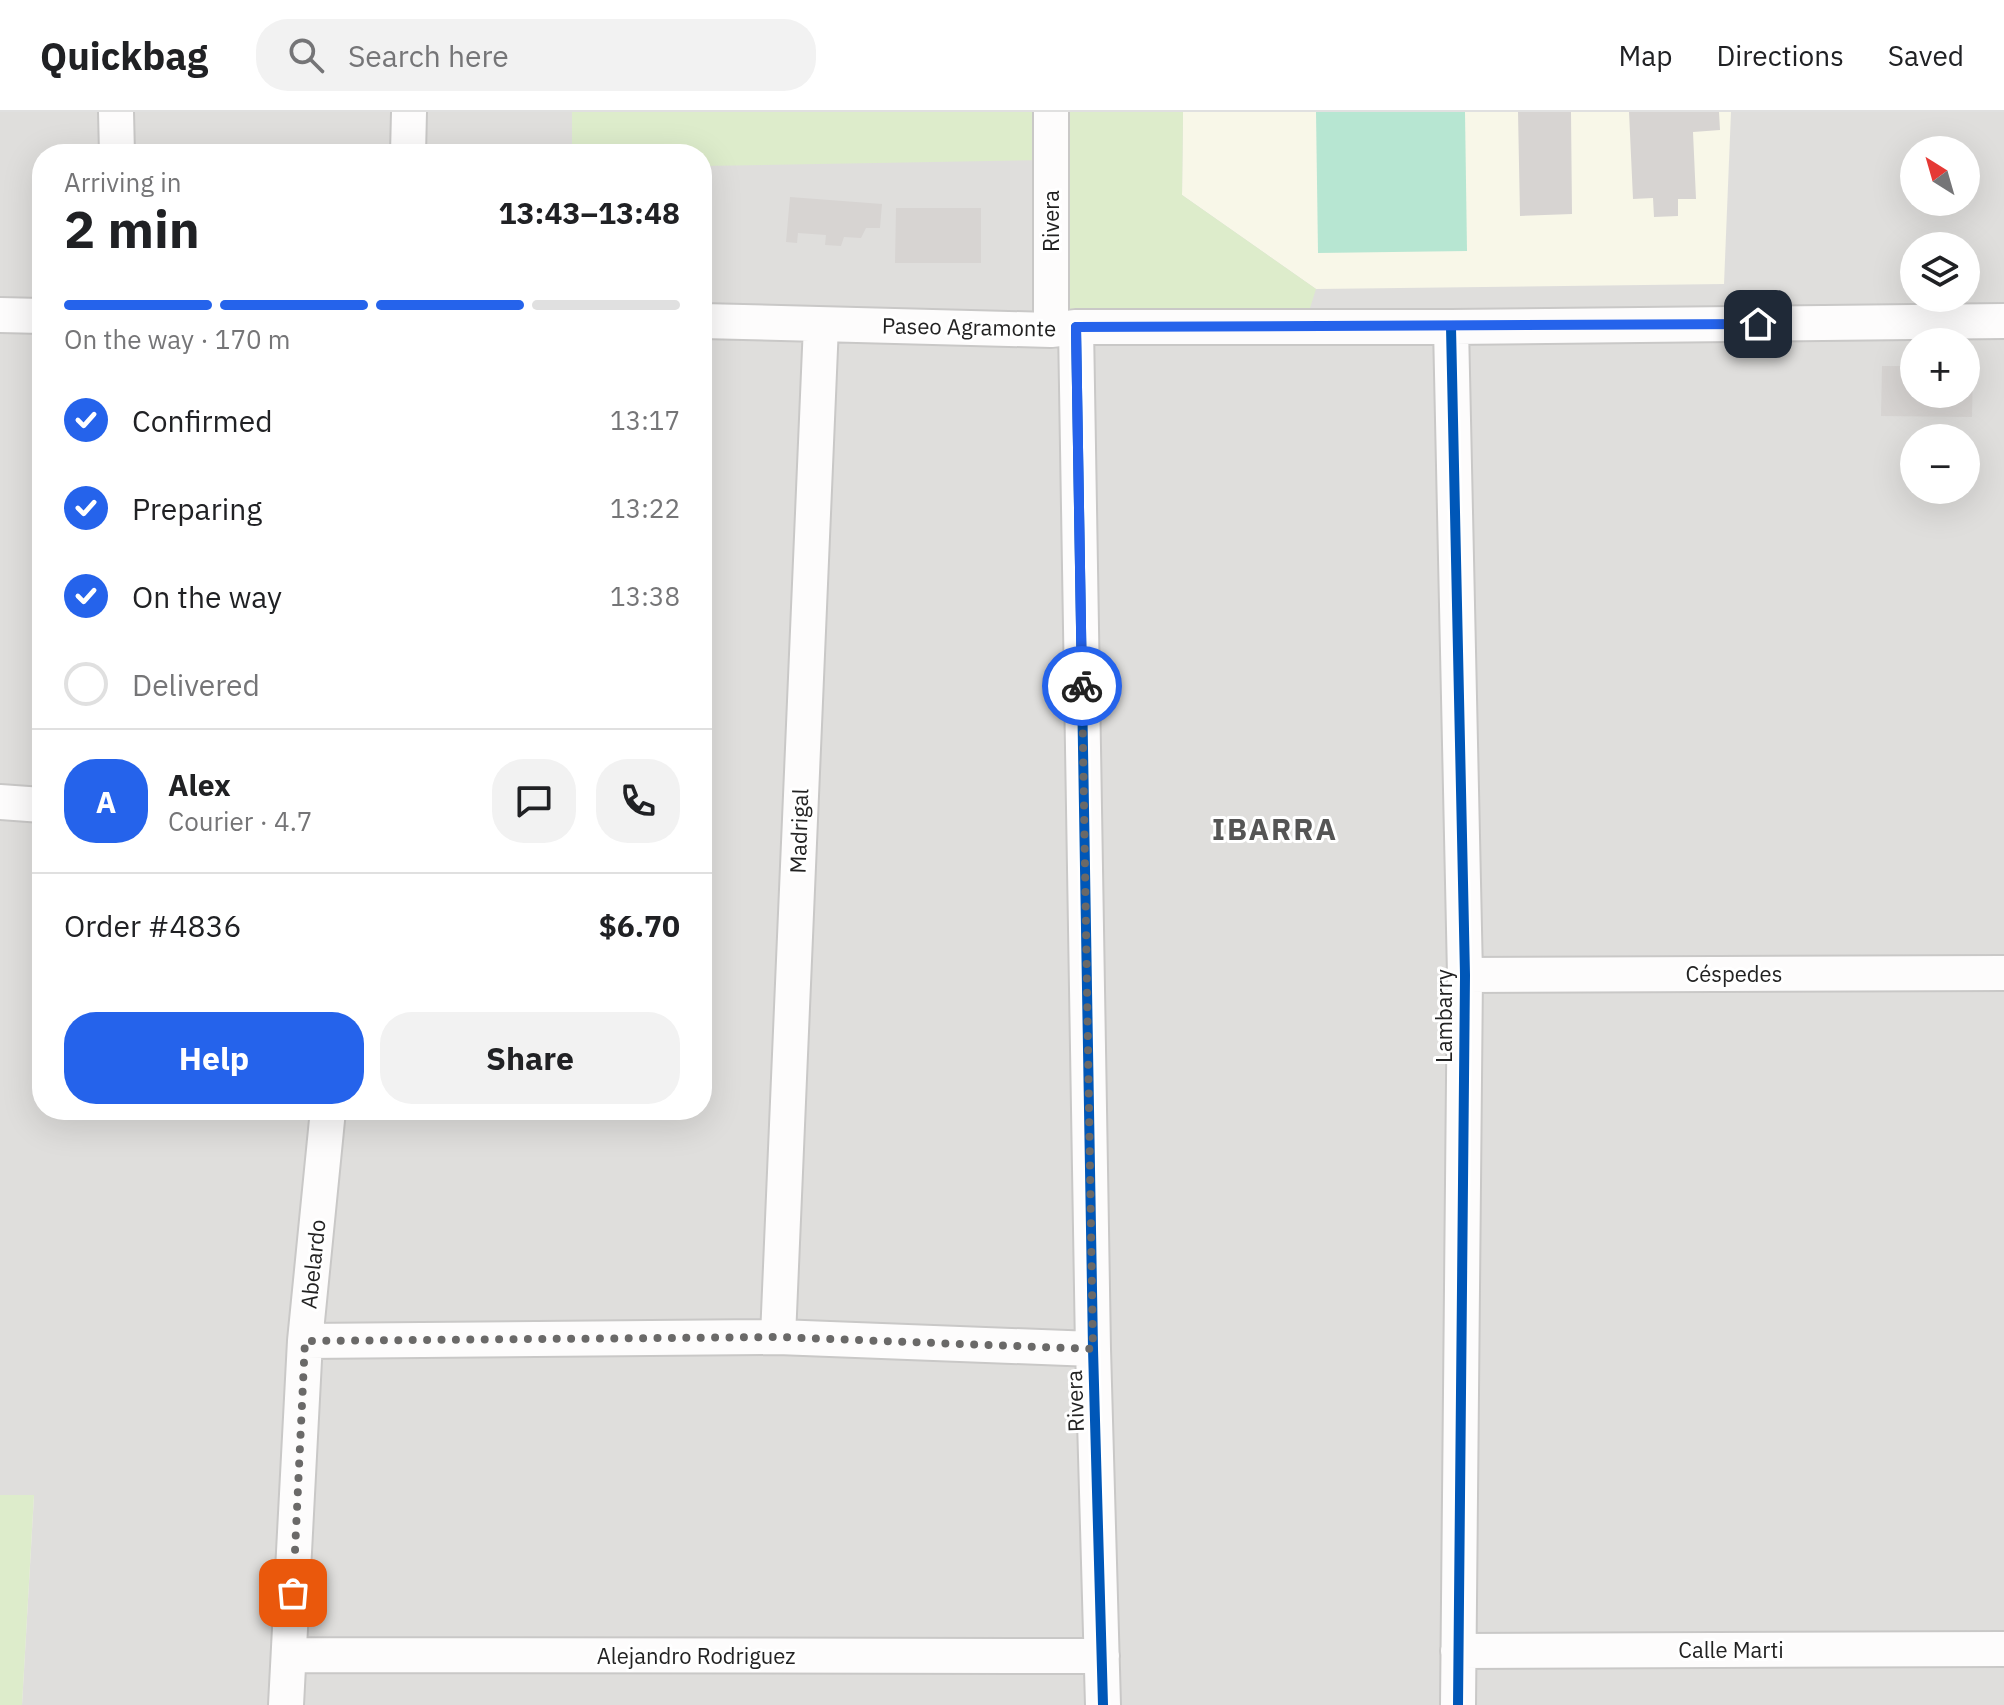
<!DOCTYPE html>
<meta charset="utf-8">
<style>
:root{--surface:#fff;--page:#f2f2f2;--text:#202124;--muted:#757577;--line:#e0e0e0;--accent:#2563eb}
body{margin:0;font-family:"IBM Plex Sans",sans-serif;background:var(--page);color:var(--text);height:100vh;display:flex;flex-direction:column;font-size:30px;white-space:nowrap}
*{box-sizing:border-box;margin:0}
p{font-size:26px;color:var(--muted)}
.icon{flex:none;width:44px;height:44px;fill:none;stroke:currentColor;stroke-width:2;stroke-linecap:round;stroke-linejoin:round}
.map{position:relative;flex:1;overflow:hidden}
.side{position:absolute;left:32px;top:32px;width:680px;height:976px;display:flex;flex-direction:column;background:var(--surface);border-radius:32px;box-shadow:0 8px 32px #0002}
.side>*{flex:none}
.needle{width:52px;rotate:323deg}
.buttons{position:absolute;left:1900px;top:24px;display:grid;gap:16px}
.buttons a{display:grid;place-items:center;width:80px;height:80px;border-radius:50%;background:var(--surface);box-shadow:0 8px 32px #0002;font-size:40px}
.pin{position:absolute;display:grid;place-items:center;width:68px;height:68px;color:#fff;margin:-34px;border-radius:16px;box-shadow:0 4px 12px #0006}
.courier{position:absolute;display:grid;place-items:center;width:80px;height:80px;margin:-40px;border:6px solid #2563eb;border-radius:50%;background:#fff;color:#222;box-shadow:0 2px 10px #0007}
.overview em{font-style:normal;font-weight:700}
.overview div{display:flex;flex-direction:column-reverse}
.overview{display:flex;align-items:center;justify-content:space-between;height:136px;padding:0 32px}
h1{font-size:52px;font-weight:700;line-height:60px}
.bar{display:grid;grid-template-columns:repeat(4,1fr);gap:12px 8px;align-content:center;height:96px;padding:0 32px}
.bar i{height:10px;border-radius:6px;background:var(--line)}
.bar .current{background:var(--accent)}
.bar p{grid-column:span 4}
.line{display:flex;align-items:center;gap:20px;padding:0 32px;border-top:2px solid var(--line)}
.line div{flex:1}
.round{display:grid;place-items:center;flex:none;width:84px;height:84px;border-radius:32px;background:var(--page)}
ol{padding:0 32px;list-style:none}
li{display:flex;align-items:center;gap:24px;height:88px}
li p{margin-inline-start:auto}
li .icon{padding:8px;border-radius:50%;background:var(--accent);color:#fff;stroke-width:4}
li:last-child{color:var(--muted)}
li i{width:44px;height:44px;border:4px solid var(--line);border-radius:50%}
.cta{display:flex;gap:16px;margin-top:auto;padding:16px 32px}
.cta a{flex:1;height:92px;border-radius:32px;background:var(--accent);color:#fff;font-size:32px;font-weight:700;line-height:92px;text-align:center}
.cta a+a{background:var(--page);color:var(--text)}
header{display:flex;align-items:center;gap:48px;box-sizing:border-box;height:112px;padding:0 40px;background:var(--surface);border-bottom:2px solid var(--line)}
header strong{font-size:38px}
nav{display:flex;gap:44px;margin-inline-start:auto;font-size:28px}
.search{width:560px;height:72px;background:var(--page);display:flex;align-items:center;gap:20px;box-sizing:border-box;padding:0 28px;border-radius:32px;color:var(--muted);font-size:30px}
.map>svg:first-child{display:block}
.residential{fill:#dfdedc;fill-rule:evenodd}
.education{fill:#f8f7e8}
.grass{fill:#ddeccb}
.pitch{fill:#b7e6d2}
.building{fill:#d7d4d2}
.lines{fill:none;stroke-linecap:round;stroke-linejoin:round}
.minor-casing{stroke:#c9c8c7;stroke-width:38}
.minor{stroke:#fdfcfc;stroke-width:34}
.cycleway-casing{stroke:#fff;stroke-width:15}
.cycleway{stroke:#0057b8;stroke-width:10}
.done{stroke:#6a6968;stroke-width:8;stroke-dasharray:0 14.4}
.route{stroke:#2563eb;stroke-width:10}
.labels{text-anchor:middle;stroke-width:6;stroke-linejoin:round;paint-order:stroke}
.street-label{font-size:22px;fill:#222;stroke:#fff}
.district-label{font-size:30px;font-weight:bold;letter-spacing:2px;fill:#555;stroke:#fff}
</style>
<header>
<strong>Quickbag</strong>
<div class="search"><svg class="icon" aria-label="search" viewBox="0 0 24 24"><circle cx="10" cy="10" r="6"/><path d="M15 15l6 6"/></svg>Search here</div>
<nav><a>Map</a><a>Directions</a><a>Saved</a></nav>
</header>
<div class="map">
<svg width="2004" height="1593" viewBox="0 0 2004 1593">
<rect width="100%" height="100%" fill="#f0eeeb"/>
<path class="residential" d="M0,0H2004V1593H22L34,1384L0,1383ZM1914,38H1966V90H1914ZM42,42H702V998H42ZM1914,134H1966V186H1914ZM1914,230H1966V282H1914ZM1914,326H1966V378H1914Z"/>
<path class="education" d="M1183,0H1731L1724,172L1316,177L1182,83Z"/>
<path class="grass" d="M572,0H1183L1182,83L1316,177L1304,215L1051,218L1050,48L702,54V42H572Z
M0,1383H34L22,1593H0Z"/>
<path class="pitch" d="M1316,0H1465L1467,139L1318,141Z"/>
<path class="building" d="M1518,0H1571L1572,102L1520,104Z
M1629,0H1719L1720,18L1693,20L1696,87H1678V104L1654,105L1653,86L1633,87Z
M790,85L882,92L880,116H866L861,126L844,125L841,134L825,133L826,123L798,121L797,131L786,130Z
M896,96H981V151H895Z
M1882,254H1914V282H1966V255H1973L1972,305L1881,304Z"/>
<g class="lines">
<g class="minor-casing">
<path id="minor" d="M116,0L117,42
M1051,0V218
M408,42L409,0
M0,203L42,204
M702,209L1051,218L1076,215H1451L2004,209
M1076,215L1093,1237L1103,1593
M1451,215L1465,863L1458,1593
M0,690L42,693
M1465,863L2004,861
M778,1225L821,213
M305,1229L778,1225L1093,1237
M1458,1539L2004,1537
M290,1543L1102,1544
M286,1593L305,1229L328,998"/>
</g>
<use href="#minor" class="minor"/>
<g class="cycleway-casing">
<path id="cycleway" d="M1076,215L1093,1237L1103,1593
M1451,215L1465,863L1458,1593"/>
</g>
<use href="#cycleway" class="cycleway"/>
</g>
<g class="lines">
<path class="done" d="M293,1481L305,1229L778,1225L1093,1237L1082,574"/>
<path class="route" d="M1082,574L1076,215L1758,212"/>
</g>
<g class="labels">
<g class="street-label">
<text transform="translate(1051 109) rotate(-90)" y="8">Rivera</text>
<text transform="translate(969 215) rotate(1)" y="8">Paseo Agramonte</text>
<text transform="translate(799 719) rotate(-88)" y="8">Madrigal</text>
<text x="1734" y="870">Céspedes</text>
<text transform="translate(1444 904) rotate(-90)" y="8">Lambarry</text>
<text transform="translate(313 1152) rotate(-84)" y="8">Abelardo</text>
<text transform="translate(1075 1289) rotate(-92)" y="8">Rivera</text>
<text x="1731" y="1546">Calle Marti</text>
<text x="696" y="1552">Alejandro Rodriguez</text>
</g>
<g class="district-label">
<text x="1275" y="728">IBARRA</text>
</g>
</g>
</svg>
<div class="buttons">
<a><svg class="needle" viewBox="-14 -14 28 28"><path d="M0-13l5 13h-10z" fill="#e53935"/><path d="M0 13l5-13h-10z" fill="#757577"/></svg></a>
<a><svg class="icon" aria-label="layers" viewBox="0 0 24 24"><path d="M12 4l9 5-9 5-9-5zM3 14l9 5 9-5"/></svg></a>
<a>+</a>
<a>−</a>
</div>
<div class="pin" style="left:293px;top:1481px;background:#ea580c"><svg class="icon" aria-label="bag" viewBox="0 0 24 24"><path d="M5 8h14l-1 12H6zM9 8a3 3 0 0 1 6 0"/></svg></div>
<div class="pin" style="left:1758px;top:212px;background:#1f2937"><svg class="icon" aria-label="home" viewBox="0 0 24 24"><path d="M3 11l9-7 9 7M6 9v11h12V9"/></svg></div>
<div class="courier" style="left:1082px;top:574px"><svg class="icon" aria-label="bike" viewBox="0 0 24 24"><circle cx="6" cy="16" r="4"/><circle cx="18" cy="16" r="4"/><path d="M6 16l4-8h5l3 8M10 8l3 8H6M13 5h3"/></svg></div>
<section class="side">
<div class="overview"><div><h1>2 min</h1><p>Arriving in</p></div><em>13:43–13:48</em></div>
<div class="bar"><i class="current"></i><i class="current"></i><i class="current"></i><i></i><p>On the way · 170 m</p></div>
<ol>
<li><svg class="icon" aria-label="check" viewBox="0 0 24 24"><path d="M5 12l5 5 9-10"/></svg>Confirmed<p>13:17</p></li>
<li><svg class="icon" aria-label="check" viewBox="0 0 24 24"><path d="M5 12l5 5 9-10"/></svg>Preparing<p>13:22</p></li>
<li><svg class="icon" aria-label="check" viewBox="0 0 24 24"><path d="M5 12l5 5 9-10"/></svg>On the way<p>13:38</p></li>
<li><i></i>Delivered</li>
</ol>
<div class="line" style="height:144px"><b class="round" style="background:var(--accent);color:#fff">A</b><div><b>Alex</b><p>Courier · 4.7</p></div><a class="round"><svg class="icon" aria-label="chat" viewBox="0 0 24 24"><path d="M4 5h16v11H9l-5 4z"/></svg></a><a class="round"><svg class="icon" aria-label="phone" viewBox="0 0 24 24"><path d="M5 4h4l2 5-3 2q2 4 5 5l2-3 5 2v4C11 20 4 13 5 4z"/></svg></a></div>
<div class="line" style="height:104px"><div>Order #4836</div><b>$6.70</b></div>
<div class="cta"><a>Help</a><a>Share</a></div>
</section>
</div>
